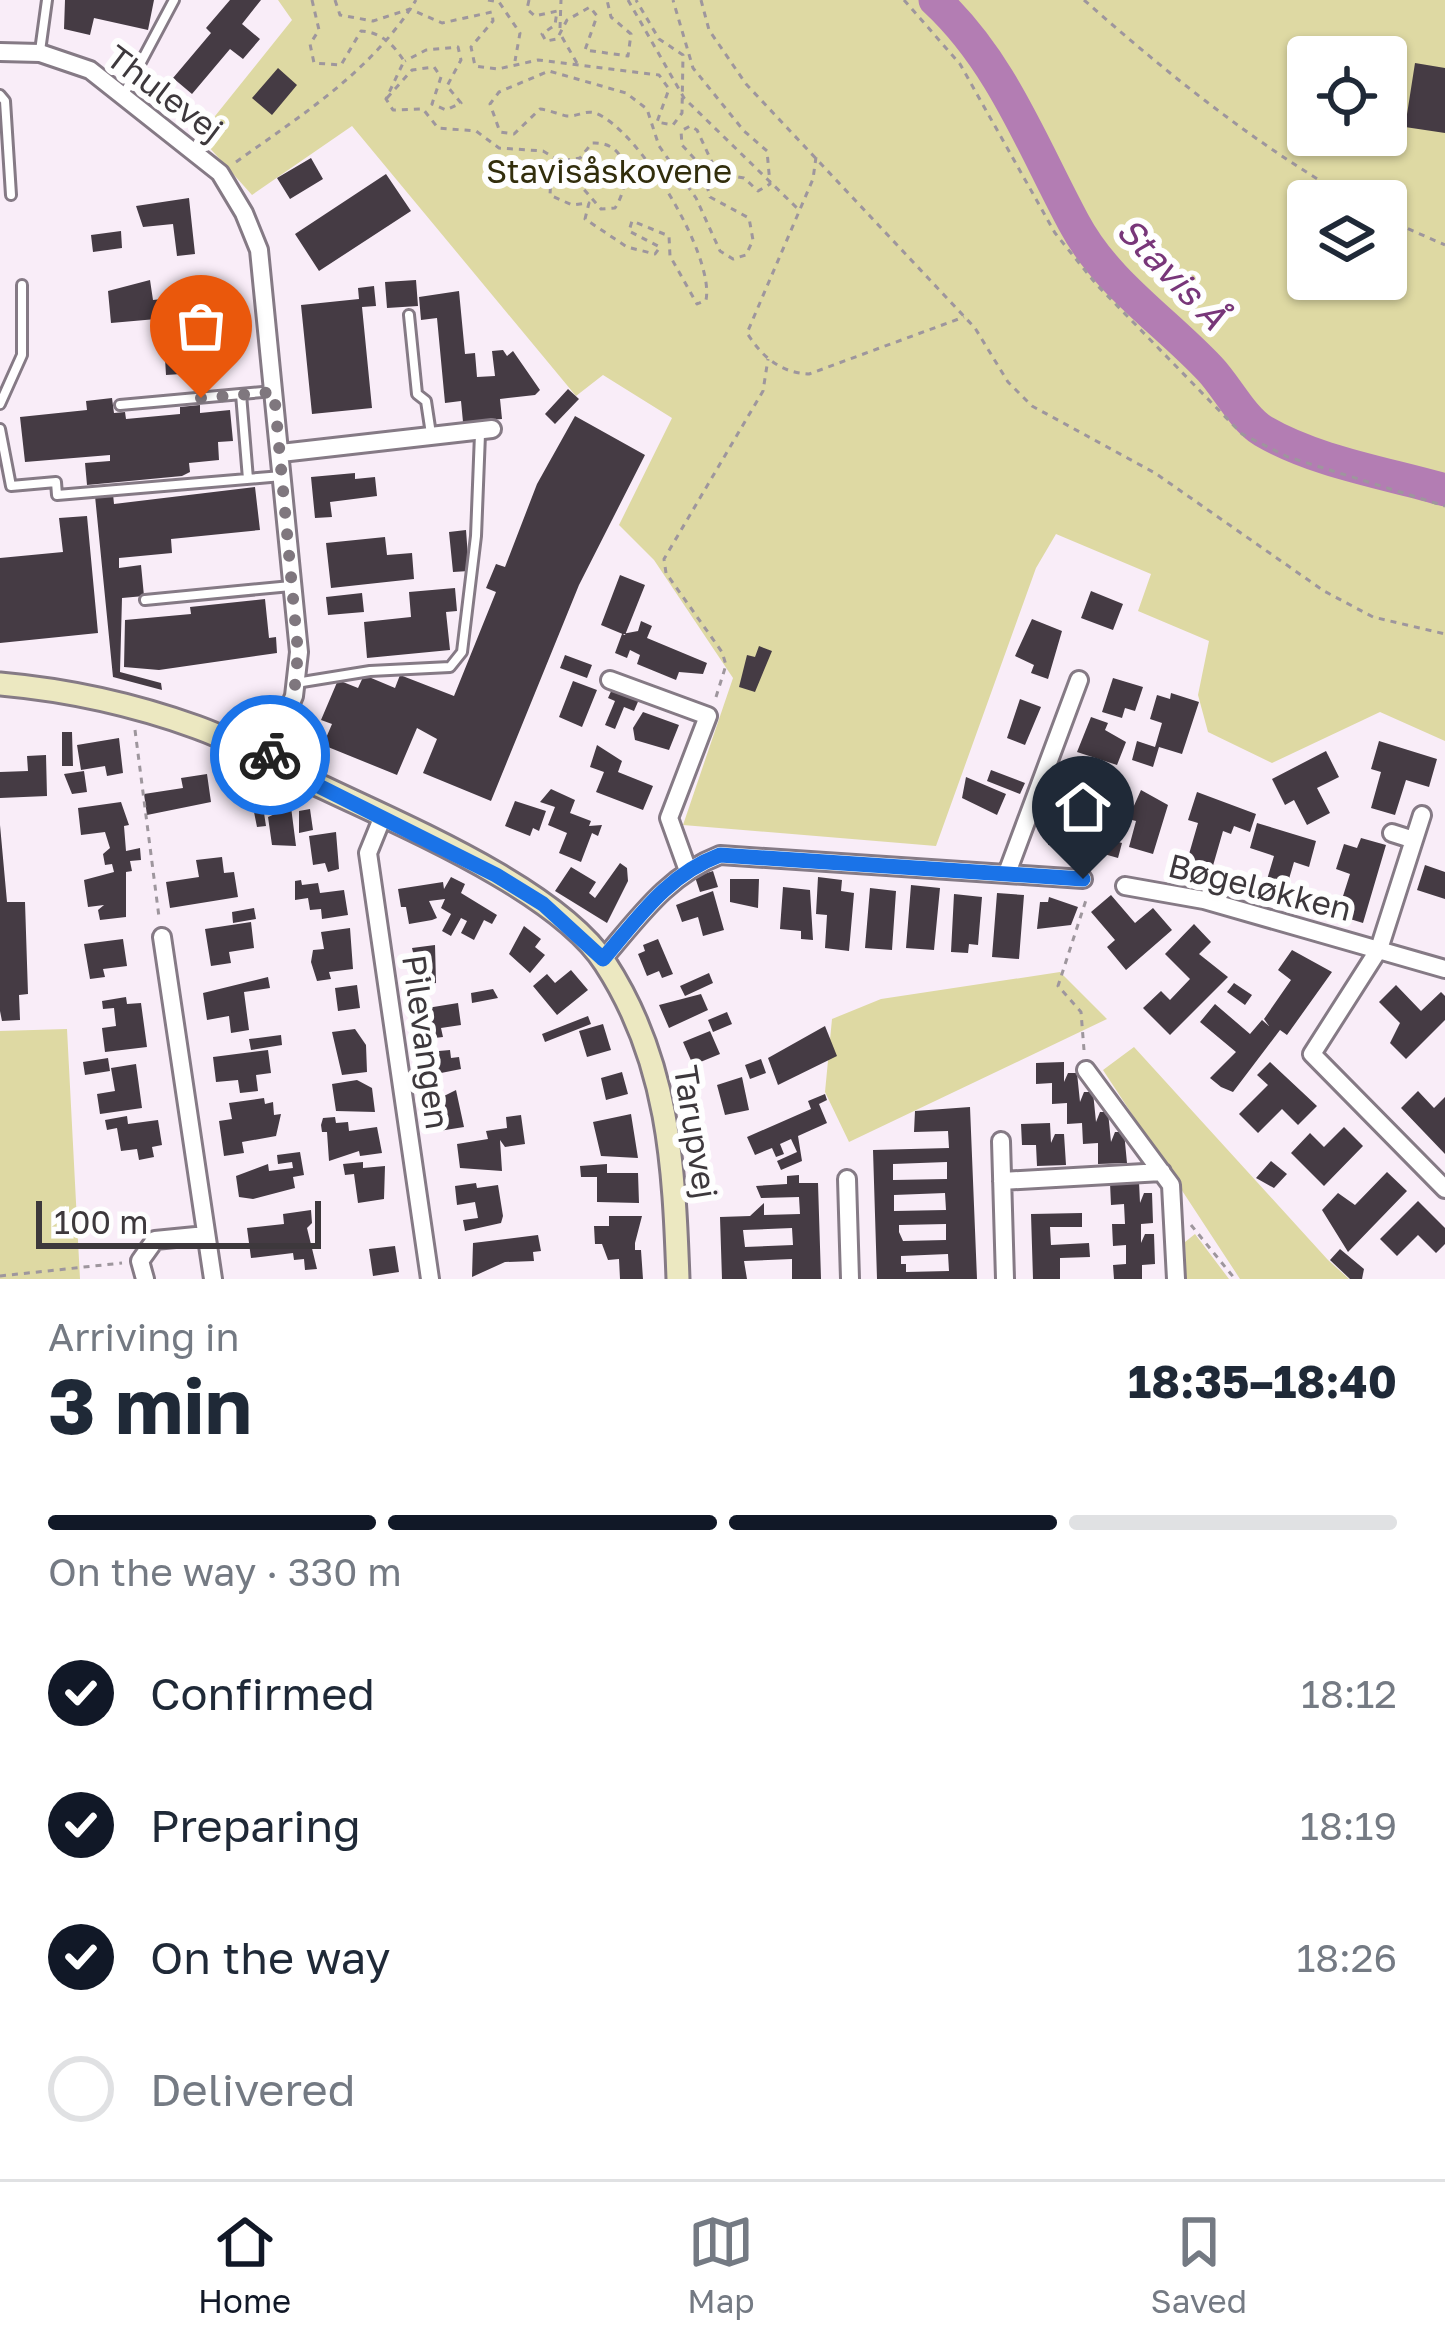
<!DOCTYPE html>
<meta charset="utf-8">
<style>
:root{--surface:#fff;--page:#f6f6f7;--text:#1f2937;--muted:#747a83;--line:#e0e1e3;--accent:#111827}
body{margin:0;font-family:"Golos Text",sans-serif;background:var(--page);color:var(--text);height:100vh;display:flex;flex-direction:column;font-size:45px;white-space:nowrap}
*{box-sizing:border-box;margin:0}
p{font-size:39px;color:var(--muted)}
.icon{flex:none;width:66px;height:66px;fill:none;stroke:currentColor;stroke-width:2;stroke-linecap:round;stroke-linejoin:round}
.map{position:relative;height:1279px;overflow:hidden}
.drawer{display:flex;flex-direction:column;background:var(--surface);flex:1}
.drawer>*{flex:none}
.fabs{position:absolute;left:1287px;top:36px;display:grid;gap:24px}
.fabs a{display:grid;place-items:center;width:120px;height:120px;border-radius:12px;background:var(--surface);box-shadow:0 3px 9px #0004;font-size:60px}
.scale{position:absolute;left:36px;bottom:30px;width:285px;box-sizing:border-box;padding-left:12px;border:6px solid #3d383c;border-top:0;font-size:33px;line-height:42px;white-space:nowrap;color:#3d383c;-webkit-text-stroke:9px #fefefe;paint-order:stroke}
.pin{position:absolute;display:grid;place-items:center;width:102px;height:102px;color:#fff;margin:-123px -51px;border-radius:50% 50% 50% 0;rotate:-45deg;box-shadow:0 0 12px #0007}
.pin .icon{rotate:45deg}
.courier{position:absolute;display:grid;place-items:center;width:120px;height:120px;margin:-60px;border:9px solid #1a73e8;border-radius:50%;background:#fff;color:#222;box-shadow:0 3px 15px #0007}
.overview em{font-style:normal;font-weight:700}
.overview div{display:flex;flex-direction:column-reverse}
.overview{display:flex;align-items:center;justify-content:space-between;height:204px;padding:0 48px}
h1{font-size:78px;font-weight:700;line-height:90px}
.bar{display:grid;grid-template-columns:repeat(4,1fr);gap:18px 12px;align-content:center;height:144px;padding:0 48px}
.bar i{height:15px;border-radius:9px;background:var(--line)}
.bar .selected{background:var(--accent)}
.bar p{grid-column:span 4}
ol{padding:0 48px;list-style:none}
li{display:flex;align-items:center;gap:36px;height:132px}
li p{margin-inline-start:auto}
li .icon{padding:12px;border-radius:50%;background:var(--accent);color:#fff;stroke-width:4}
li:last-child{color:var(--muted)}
li i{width:66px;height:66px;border:6px solid var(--line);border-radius:50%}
.dock{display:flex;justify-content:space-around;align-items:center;height:168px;border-top:3px solid var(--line);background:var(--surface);font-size:33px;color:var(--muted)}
.dock a{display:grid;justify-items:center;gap:6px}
.dock .selected{color:var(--accent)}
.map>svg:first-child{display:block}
.green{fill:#ded9a3;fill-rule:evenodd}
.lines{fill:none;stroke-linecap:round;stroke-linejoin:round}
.river{stroke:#b37db3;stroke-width:33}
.building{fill:#453b44;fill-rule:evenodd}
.lane-casing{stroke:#857a85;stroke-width:14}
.street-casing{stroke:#857a85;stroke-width:22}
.secondary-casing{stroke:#857a85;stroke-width:27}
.path{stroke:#9e969d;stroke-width:3;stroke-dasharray:6 6;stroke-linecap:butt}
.lane{stroke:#fff;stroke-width:8}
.street{stroke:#fff;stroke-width:16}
.secondary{stroke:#ece8c1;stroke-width:21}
.done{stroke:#7f777e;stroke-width:12;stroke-dasharray:0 21.6}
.route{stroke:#1a73e8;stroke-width:15}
.labels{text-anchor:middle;stroke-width:12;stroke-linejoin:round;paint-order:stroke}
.street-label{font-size:33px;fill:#3d383c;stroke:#fefefe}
.park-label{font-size:33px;fill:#322e0c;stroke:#fefefe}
.water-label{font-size:36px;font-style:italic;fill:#783679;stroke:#fefefe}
</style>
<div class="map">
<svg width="1445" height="1279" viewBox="0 0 1445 1279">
<rect width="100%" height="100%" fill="#f9edf8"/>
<path class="green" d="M278,0H1445V741L1380,712L1272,763L1208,732L1198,695L1209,641L1138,611L1151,574L1056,534L1036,568L936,846L683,825L733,678L654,560L619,525L672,418L603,375L576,396L352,126L252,195L199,136L292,20ZM1308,57H1386V135H1308ZM1308,201H1386V279H1308Z
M1060,972L1107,1019L849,1142L825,1092L832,1019L881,999Z
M67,1029L80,1279H0V1031Z
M1134,1047L1328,1260L1349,1279H1240L1103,1070Z
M1195,1234L1229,1279H1186L1185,1242Z"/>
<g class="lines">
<path class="river" d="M935,0C1001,61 1032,145 1074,223C1106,283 1164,320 1210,369C1227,387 1242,418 1263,431C1316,462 1386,473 1445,490"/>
</g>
<path class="building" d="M65,0H154L148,30L94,18L90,35L64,29Z
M230,0H261L242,24L260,39L243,59L230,49L192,94L173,78L211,33L206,28Z
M1415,63L1445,68V133L1405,127Z
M278,68L297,85L272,115L252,98Z
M1386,72L1400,73L1397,98L1386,96Z
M311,158L323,179L290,199L277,178Z
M386,174L411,211L319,271L295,234Z
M189,198L195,254L177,256L173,224L143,227L136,206Z
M121,231L122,248L93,252L91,235Z
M150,280L153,300L206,294L212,372L166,375L165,358L182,357L179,317L111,323L108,291Z
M416,280L418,306L387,308L385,282Z
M374,286L376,306L362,307L372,408L312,414L301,305L359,299L358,288Z
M459,291L465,354L475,353L477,377L495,376L492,351L503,350L507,356L513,351L540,390L535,395L500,399L502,419L463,422L461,401L445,403L437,318L421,320L419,297Z
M568,389L579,399L555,424L545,414Z
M112,398L114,413L125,412L126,419L180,414V407L200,405V413L230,410L233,441L218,442L219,460L189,463L190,472L182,476L87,485L85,463L110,461V455L25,462L20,417L87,410L86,401Z
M575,416L645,455L579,585L491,801L423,773L437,739L417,728L397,775L323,745L332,724L321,720L338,680L358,688L364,675L395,688L400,675L454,696L496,592L486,588L496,564L505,567L537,484Z
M355,473V479L375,477L377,496L330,502L332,517L315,518L311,477Z
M255,487L260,530L171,539L172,553L119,558V568L141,565L144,596L122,598L120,672L161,683L162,690L113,677L95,496L113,494L114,504Z
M87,516L98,633L0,643V558L63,552L59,518Z
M466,530L469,571L453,572L449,532Z
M385,537L387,555L412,553L414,579L331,588L326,543Z
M620,575L645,585L625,635L601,625Z
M455,588L457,611L446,612L450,650L367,658L364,622L411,617L409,592Z
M1091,591L1123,604L1113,630L1081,618Z
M362,593L364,612L328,615L326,597Z
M265,599L269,638L276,637L277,653L159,670L124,667L125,620L191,614L190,607Z
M1032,619L1062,631L1048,679L1031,673L1034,665L1015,656Z
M641,621L652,626L647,638L707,663L703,674L679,672L676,680L637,664L640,655L630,650L627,658L615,653L622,634L638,631Z
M759,646L772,651L755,692L739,687L747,655L755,657Z
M565,655L592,665L587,678L560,668Z
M1113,678L1143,687L1135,711L1125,708L1122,718L1102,712Z
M573,681L597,690L582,727L559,717Z
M613,687L640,697L634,711L624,707L615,729L605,725L615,701L608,698Z
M1171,693L1199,702L1182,754L1159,747L1153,767L1132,760L1137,741L1155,747L1162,723L1150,719L1157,695L1170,699Z
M1020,699L1041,707L1025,745L1007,738Z
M643,712L679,725L669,750L635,740L633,728Z
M1091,717L1108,723L1105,730L1126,742L1117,765L1077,752Z
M62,732H72L73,766H62Z
M119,738L123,773L107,776L105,766L81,770L77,745Z
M1379,741L1437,759L1429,787L1406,780L1395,815L1371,808L1381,772L1371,769Z
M597,745L622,761L618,772L653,786L643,810L596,792L604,772L590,767Z
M1326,751L1339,777L1317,788L1330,813L1307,825L1294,800L1285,805L1272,779Z
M46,755L47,796L0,798V772L28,771L27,756Z
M991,770L1025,783L1020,794L987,781Z
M84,771L87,792L72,794L64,774Z
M207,774L211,802L147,815L144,794L183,788L181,778Z
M966,777L1006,794L997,815L962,798Z
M551,789L575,800L570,813L591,821L589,826L602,825L598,836L592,833L581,862L559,853L567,833L548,825L555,807L540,802Z
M1141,790L1168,805L1153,854L1129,847L1136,821L1128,819Z
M1197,792L1256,814L1250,832L1234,826L1231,834L1223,831L1210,876L1185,868L1198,823L1188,820Z
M262,800L266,826L257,827L252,802Z
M515,801L546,811L539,831L533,828L530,836L505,826Z
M121,802L129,825L124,826L126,851L140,848L141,860L130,861L132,871L126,872V917L100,920L98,910L104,905L88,907L84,880L114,872L112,864L105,865L103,854L110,848L105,832L81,835L78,808Z
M291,807L296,846L272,845L268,817Z
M310,809L313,830L299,833V811Z
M1052,817H1082L1081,827L1102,828L1096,849L1048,845Z
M1257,823L1316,841L1309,867L1294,862L1286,889L1266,883L1274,856L1250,848Z
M0,825L7,902H25L28,994L19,995L20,1020L2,1021L0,1011Z
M336,832L339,869L328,872L325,863L313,865L309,836Z
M1102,837L1122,843L1118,858L1097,852Z
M1361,838L1386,845L1363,923L1337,915L1350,874L1336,869L1344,844L1357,848Z
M222,857L224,873L234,872L238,897L170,908L166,882L199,877L196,860Z
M620,863L627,868L628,881L607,923L555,891L571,867L596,882L589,893L595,898Z
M1425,865L1445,872V899L1417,890Z
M713,871L718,887L700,892L695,877Z
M451,877L465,884L461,893L497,915L492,924L484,920L474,940L461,933L467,921L461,918L451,936L442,931L451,914L441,908L445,899L429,901L437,918L432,920L409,924L406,907H401L398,889L443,882L444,889Z
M818,877L842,880L841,891L854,893L849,951L825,948L827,915L816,914Z
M730,879H759L758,908L730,902Z
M301,880L302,885L318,883L320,893L344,890L348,915L322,919L321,909L310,910L308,898L295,900V881Z
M911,885L940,888L934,950L906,948Z
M783,887L810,890L813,940L801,939V931L780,929Z
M870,888L896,891L892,950L865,948Z
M713,891L724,930L703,936L698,917L682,922L676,905Z
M997,893L1024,895L1019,959L992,957Z
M954,894L982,897L978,945L969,944L968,953L951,952Z
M1111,895L1135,923L1153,908L1172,930L1126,970L1107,947L1115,940L1091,912Z
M1049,897L1078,907L1071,925L1037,929L1040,902H1048Z
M254,908L256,919L233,923L232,912Z
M251,922L254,948L229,952L231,963L211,966L205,929Z
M1194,924L1211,942L1199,954L1228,977L1170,1035L1143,1008L1161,991L1170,1000L1190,979L1165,954Z
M524,926L541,939L535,947L545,955L530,973L509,954Z
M350,928L353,969L329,972L331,979L317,981L311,962L313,950L324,949L321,932Z
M123,939L127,966L103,969L105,977L90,979L84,944Z
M658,939L673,974L662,978L659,971L647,976L638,954L645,951L643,945Z
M435,945L436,983L421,985L412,948Z
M1292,950L1332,972L1287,1035L1280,1030L1233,1092L1221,1087L1210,1078L1236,1052L1200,1022L1215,1004L1250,1034L1262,1020L1269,1026L1264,1019L1291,980L1278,970Z
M571,970L588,990L557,1015L533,986L547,974L555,983Z
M709,973L713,983L685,996L680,986Z
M268,977L270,988L244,992L249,1030L231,1033L229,1016L207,1020L203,993Z
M1234,983L1252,995L1245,1005L1227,992Z
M357,985L360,1008L338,1011L335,988Z
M1396,985L1421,1011L1441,992L1445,996V1020L1406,1059L1390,1043L1400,1023L1379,1002Z
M493,989L498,998L472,1003L471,993Z
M701,994L708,1010L669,1028L659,1005Z
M126,997L127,1004L141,1003L147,1047L105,1052L102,1028L116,1026L114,1008L103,1009L102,1001Z
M458,1003L461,1025L441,1028L443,1037L426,1039L421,1009Z
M727,1012L732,1024L713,1032L708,1020Z
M588,1016L591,1024L545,1042L542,1034Z
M603,1024L611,1050L587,1057L579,1031Z
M825,1026L837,1056L778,1085L768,1058Z
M355,1029L366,1045L367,1072L342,1075L332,1032Z
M710,1031L720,1054L693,1065L683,1042Z
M281,1035L282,1045L251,1050L249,1039Z
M268,1050L271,1073L256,1075L258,1091L240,1093L238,1080L216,1082L213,1057Z
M450,1050L451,1058L459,1057L461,1069L431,1075L428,1052Z
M108,1058L110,1071L85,1075L83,1062Z
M761,1059L766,1073L750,1079L745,1065Z
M1064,1062V1082L1068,1073H1077L1080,1102L1084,1092H1093L1096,1122L1100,1112H1108L1111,1142L1115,1132H1124L1127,1163L1098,1164V1143L1083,1144L1082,1123L1067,1124V1103L1052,1104V1083L1036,1084V1063Z
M1270,1062L1317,1106L1298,1125L1282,1109L1258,1133L1239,1114L1268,1085L1257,1075Z
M136,1064L142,1108L100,1114L97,1094L115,1091L111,1068Z
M622,1072L628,1094L606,1100L601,1078Z
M742,1077L749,1110L725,1115L717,1085Z
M357,1080L372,1088L375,1112L336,1111L332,1084Z
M434,1082L436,1100L456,1090L464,1127L439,1131L435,1103L419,1105L416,1085Z
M1418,1091L1434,1108L1445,1097V1154L1401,1108Z
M825,1094L827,1100L819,1104L827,1123L798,1136L802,1161L781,1170L777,1161L797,1152L791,1139L780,1144L784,1154L776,1157L772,1148L755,1155L747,1137L811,1109L808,1101Z
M264,1098L265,1104L273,1102L274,1115L281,1114L276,1136L242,1142L244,1153L224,1156L219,1121L232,1119L229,1103Z
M970,1107L977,1279H877L873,1150L949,1148L948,1131L914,1132L915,1111ZM947,1162V1179L893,1180V1164ZM945,1193L946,1210L894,1211V1195ZM946,1224V1240L903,1241L899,1232V1225ZM948,1254L949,1271L906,1272V1264H901V1256Z
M631,1114L638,1158L601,1156L593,1122Z
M521,1115L525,1144L505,1147L500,1140L502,1171L460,1168L457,1144L488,1139L486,1131L507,1128L506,1117Z
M127,1116L128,1124L158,1120L162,1145L152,1147L154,1157L139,1160L137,1149L121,1151L117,1128L107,1130L105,1120Z
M335,1117L336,1123L348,1122L349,1131L377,1127L382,1153L360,1156L359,1151L329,1161L327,1132H322L321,1125L323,1118Z
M1050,1123L1051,1143L1055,1134H1064L1066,1165L1037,1166L1036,1145H1022L1021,1124Z
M1344,1127L1363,1146L1324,1186L1291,1153L1310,1133L1324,1147Z
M300,1152L304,1175L293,1177L295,1188L253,1199L239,1197L236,1176L268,1164L269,1171L293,1168L292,1162L278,1164L277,1155Z
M1271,1161L1287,1174L1274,1188L1256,1178Z
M363,1162V1168L385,1166L384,1199L358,1203L354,1174L345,1175L343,1164Z
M607,1164V1173H638L639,1203L597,1202V1177H581L580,1166Z
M1387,1172L1407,1191L1348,1252L1322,1210L1338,1193L1355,1205Z
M799,1175V1183H818L821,1279H792V1259L744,1261L747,1279H722L720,1217L750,1216L764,1203V1215L800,1214L799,1197L761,1198L756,1186L787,1184V1176ZM792,1228L793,1245L745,1247L743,1230Z
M1139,1182L1140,1203L1144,1193H1152L1153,1223L1141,1224V1243L1145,1234H1154L1155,1264L1142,1265V1279H1114L1113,1265L1126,1264V1245L1113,1246L1112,1224H1125L1124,1204L1111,1205L1110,1183Z
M476,1183L477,1188L498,1185L503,1216L501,1223L465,1231L463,1220L478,1218L475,1202L457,1205L455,1186Z
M1418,1201L1445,1228V1244L1436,1253L1418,1235L1397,1256L1380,1239Z
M311,1210L312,1223L307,1228L317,1269L305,1270L304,1259L294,1260L293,1253L251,1258L247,1228L284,1224L283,1214Z
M1082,1213V1227H1050L1051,1245L1089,1243L1090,1257L1060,1258V1279H1033L1031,1214Z
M609,1216H642L635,1243V1250H641L643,1279H620L619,1259L608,1260L602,1244H595L594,1226H609Z
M538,1235L541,1251L533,1252L534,1261L505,1262L472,1277L473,1243Z
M395,1246L399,1272L373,1276L369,1249Z
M1340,1249L1364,1269L1362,1279H1350L1330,1260Z"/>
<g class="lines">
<g class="lane-casing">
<path id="lane" d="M40,51L47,0
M124,94L174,0
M0,95L5,101L11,195
M409,315L417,394L426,401L431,434
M241,394L248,479
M0,404L22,355V285
M120,405L274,391
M0,429L11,486L56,482L57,495L282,476
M145,600L291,586
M296,683L370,671L450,667L462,652L476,536L480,434"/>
</g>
<g class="street-casing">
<path id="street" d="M0,52L40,53L90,70L220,173L244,213L259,250L299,652L294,696L267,760
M281,453L492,429
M610,680L708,716L669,818L687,868
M1422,815L1379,949L1312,1054L1445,1189
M383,816L368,853L430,1279
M1392,833L1414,840
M1007,873L1079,680
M1125,886L1204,900L1445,969
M162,937L213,1279
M603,959C639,917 668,875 720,855L1083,879
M1086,1070L1171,1185L1176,1279
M1001,1141L1005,1279
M847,1179L850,1279
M1002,1181L1162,1172
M145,1279L140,1261L155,1240L206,1235"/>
</g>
<g class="secondary-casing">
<path id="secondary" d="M0,684C67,690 132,704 196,727C236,741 274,764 312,782C394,822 555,887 605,963C669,1061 674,1166 678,1279"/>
</g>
<path class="path" d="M312,0L319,30L310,44L314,63L341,65L361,31C381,32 394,45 404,61L386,99L393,110L423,109L438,128L476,131L499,148L543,151L560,161L580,158L592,143C630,141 631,184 615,208L601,209L567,170L551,177L550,195L572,205L589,203L585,219L627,247L655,254L660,247L629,231L632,221L669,236L670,256L697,304L706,300C715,256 638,128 595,113C585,110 577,117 567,116C558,114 549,110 540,109L514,134L500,132L490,104L499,92L549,71L626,93L647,109L659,146L696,198L720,251L733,259L746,255L753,240L749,218L710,197L702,167L682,145L681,131L690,126L697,130L717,173L744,178L758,191L770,184L767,151L744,131L693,68L673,0
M335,0L340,15L373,21L410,9L442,23L492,12L493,21L471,47L475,66L498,69L538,60L659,75L669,89L657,122L673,125L682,113L683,55L659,39L636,0
M488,0L499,2L520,33L515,61
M529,0L527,9L535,16L557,11L555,25L542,34L546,41L557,39L567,20L590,7L597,16L585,50L628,56L631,34L611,17L607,0
M628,0L684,98L799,210
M701,0L709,30L746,84L975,328L1008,382L1032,406L1155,473L1324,591L1373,617L1445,634
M904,0L960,64L1055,233L1096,284L1242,434L1288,457L1445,506
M1084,0C1169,75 1255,144 1354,201
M560,28L561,0
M562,37L578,65
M387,98L412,70L434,67L441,77L432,104L446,110L461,103L447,86L461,60L458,47L426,50L405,61
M816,157L813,179L747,333C762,357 781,373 809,374L964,317
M236,162C303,114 372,71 416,0
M1386,219L1445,245
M716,697L726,665L722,652L666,573L664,559L763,391L768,359
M135,730L159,917
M1084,1050L1081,1012L1058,986L1086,900
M1191,1225L1235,1279
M0,1276L122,1263"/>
<use href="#lane" class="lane"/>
<use href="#street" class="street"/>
<use href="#secondary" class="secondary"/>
</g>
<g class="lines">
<path class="done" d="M201,398L274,392L298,652L294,696L270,755"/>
<path class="route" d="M270,755L267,760L496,875L543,904L603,959C639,917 667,875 720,855L1083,879"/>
</g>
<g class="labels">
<g class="street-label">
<text transform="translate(165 93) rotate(37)" y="12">Thulevej</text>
<text transform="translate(1260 887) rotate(14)" y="12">Bøgeløkken</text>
<text transform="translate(426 1042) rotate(82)" y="12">Pilevangen</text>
<text transform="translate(696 1132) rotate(81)" y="12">Tarupvej</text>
</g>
<g class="park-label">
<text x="609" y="183">Stavisåskovene</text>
</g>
<g class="water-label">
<text transform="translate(1172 273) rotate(46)" y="13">Stavis Å</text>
</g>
</g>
</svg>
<div class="fabs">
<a><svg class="icon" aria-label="locate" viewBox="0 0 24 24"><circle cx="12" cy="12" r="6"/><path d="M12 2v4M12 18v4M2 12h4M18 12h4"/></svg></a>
<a><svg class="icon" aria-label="layers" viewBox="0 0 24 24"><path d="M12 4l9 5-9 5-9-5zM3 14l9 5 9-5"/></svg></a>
</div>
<div class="scale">100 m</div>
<div class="pin" style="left:201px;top:398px;background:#ea580c"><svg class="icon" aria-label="bag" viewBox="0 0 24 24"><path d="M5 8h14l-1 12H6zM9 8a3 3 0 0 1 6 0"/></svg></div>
<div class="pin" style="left:1083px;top:879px;background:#1f2937"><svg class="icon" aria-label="home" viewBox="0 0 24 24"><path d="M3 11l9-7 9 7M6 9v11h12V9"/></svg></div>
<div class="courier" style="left:270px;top:755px"><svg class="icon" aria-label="bike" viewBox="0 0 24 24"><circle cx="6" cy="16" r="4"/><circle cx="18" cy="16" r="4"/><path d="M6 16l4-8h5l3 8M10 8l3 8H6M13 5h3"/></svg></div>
</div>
<section class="drawer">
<div class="overview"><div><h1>3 min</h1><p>Arriving in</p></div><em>18:35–18:40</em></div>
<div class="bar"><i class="selected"></i><i class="selected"></i><i class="selected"></i><i></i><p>On the way · 330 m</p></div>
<ol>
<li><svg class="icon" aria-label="check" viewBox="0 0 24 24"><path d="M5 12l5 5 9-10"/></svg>Confirmed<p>18:12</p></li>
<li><svg class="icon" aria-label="check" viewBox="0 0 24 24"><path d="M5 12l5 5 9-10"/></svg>Preparing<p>18:19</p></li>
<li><svg class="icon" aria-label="check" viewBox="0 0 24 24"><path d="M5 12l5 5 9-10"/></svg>On the way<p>18:26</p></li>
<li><i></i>Delivered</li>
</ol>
</section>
<nav class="dock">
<a class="selected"><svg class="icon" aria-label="home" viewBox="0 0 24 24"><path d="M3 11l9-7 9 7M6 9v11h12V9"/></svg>Home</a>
<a><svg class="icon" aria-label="map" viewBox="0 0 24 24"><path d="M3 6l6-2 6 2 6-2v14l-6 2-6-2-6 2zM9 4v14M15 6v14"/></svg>Map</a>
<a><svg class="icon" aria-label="saved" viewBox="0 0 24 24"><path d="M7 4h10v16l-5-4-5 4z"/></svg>Saved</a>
</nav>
